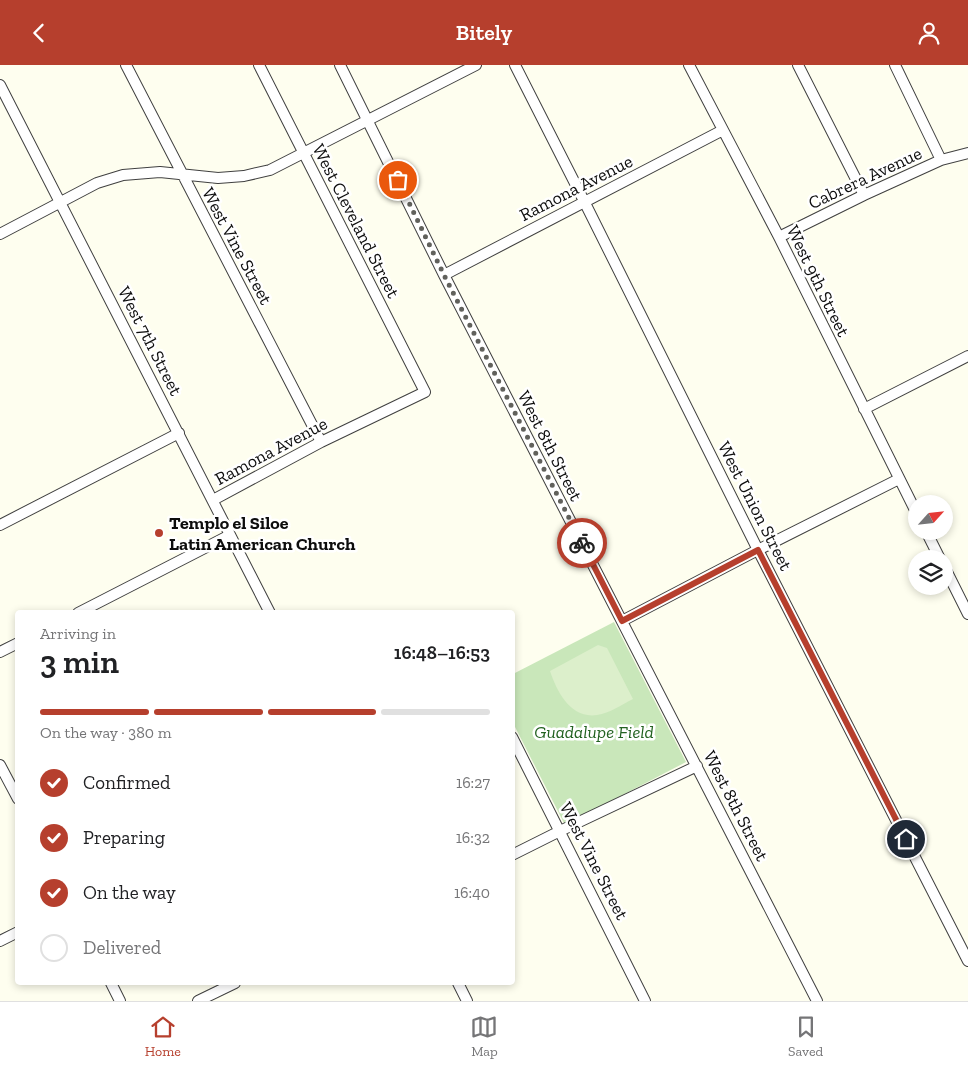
<!DOCTYPE html>
<meta charset="utf-8">
<style>
:root{--surface:#fff;--page:#f2f2f2;--text:#202124;--muted:#757577;--line:#e0e0e0;--accent:#b63f2d}
body{margin:0;font-family:"Zilla Slab",serif;background:var(--page);color:var(--text);height:100vh;display:flex;flex-direction:column;font-size:19px;white-space:nowrap}
*{box-sizing:border-box;margin:0}
p{font-size:16px;color:var(--muted)}
.icon{flex:none;width:28px;height:28px;fill:none;stroke:currentColor;stroke-width:2;stroke-linecap:round;stroke-linejoin:round}
.map{position:relative;flex:1;overflow:hidden}
.sheet{position:absolute;left:15px;top:545px;width:500px;height:375px;display:flex;flex-direction:column;background:var(--surface);border-radius:5px;box-shadow:0 2px 8px #0003}
.sheet>*{flex:none}
.needle{width:32px;rotate:63deg}
.fabs{position:absolute;left:908px;top:430px;display:grid;gap:10px}
.fabs a{display:grid;place-items:center;width:45px;height:45px;border-radius:50%;background:var(--surface);box-shadow:0 2px 8px #0003;font-size:25px}
.pin{position:absolute;display:grid;place-items:center;width:42px;height:42px;color:#fff;margin:-21px;border:2px solid #fff;border-radius:50%;box-shadow:0 1px 5px #0007}
.courier{position:absolute;display:grid;place-items:center;width:50px;height:50px;margin:-25px;border:4px solid #b63f2d;border-radius:50%;background:#fff;color:#222;box-shadow:0 1px 6px #0007}
.overview em{font-style:normal;font-weight:600}
.overview div{display:flex;flex-direction:column-reverse}
.overview{display:flex;align-items:center;justify-content:space-between;height:85px;padding:0 25px}
h1{font-size:32px;font-weight:600;line-height:38px}
.bar{display:grid;grid-template-columns:repeat(4,1fr);gap:8px 5px;align-content:center;height:60px;padding:0 25px}
.bar i{height:6px;border-radius:4px;background:var(--line)}
.bar .on{background:var(--accent)}
.bar p{grid-column:span 4}
ol{padding:0 25px;list-style:none}
li{display:flex;align-items:center;gap:15px;height:55px}
li p{margin-inline-start:auto}
li .icon{padding:5px;border-radius:50%;background:var(--accent);color:#fff;stroke-width:4}
li:last-child{color:var(--muted)}
li i{width:28px;height:28px;border:2px solid var(--line);border-radius:50%}
header{display:flex;justify-content:space-between;align-items:center;height:65px;padding:0 25px;background:var(--accent);color:#fff;font-size:22px;font-weight:600}
.tab-bar{display:flex;justify-content:space-around;align-items:center;height:70px;border-top:1px solid var(--line);background:var(--surface);font-size:14px;color:var(--muted)}
.tab-bar a{display:grid;justify-items:center;gap:2px}
.tab-bar .on{color:var(--accent)}
.map>svg:first-child{display:block}
.park{fill:#c9e7ba}
.pitch{fill:#dcefcb}
.lines{fill:none;stroke-linecap:round;stroke-linejoin:round}
.minor-casing{stroke:#404040;stroke-width:12}
.minor{stroke:#fff;stroke-width:10}
.done{stroke:#61615c;stroke-width:5;stroke-dasharray:0 9}
.route{stroke:#b63f2d;stroke-width:6}
.poi-dot{fill:#b63f2d;stroke:#fff;stroke-width:2}
.labels{text-anchor:middle;stroke-width:5;stroke-linejoin:round;paint-order:stroke}
.street-label{font-size:18px;fill:#0d0d0d;stroke:#fff}
.poi-label{font-size:18px;font-weight:bold;fill:#0d0d0d;stroke:#fff;text-anchor:start}
.park-label{font-size:18px;font-style:italic;fill:#236221;stroke:#fff}
</style>
<header><svg class="icon" aria-label="back" viewBox="0 0 24 24"><path d="M15 5l-7 7 7 7"/></svg>Bitely<svg class="icon" aria-label="person" viewBox="0 0 24 24"><circle cx="12" cy="8" r="4"/><path d="M4 21q1-7 8-7t8 7"/></svg></header>
<div class="map">
<svg width="968" height="936" viewBox="0 0 968 936">
<rect width="100%" height="100%" fill="#fefeef"/>
<path class="park" d="M614,557L686,697L565,760L513,658V609Z"/>
<path class="pitch" d="M598,580L607,583L633,634C621,640 610,648 597,650C571,654 557,627 550,606Z"/>
<g class="lines">
<g class="minor-casing">
<path id="minor" d="M126,0L321,377
M340,0L444,210L817,936
M515,0L584,136L758,485L968,896
M689,0L779,172L916,447
M798,0L864,130
M895,0L941,95
M0,20L270,548
M0,169L97,118L123,110L160,107L218,113L244,111L270,105L476,0
M779,172L864,130L941,95L968,88
M444,210L723,65
M864,344L968,291
M213,435L321,377L425,327L259,0
M0,460L179,368
M926,466L940,494
M944,501L968,549
M78,548L230,470
M622,556L752,488L899,414
M0,587L18,578
M512,672L645,936
M0,700L18,734
M512,790L560,766L697,701
M0,876L18,867
M111,918L120,936
M458,918L467,936
M198,936L235,918"/>
</g>
<use href="#minor" class="minor"/>
</g>
<g class="lines">
<path class="done" d="M398,115L444,210L582,478"/>
<path class="route" d="M582,478L622,556L758,485L906,774"/>
</g>
<circle class="poi-dot" cx="159" cy="468" r="5"/>
<g class="labels">
<g class="street-label">
<text transform="translate(865 113) rotate(-25)" y="6">Cabrera Avenue</text>
<text transform="translate(576 123) rotate(-27)" y="6">Ramona Avenue</text>
<text transform="translate(356 156) rotate(63)" y="6">West Cleveland Street</text>
<text transform="translate(237 181) rotate(62)" y="6">West Vine Street</text>
<text transform="translate(818 216) rotate(64)" y="6">West 9th Street</text>
<text transform="translate(150 276) rotate(63)" y="6">West 7th Street</text>
<text transform="translate(550 381) rotate(63)" y="6">West 8th Street</text>
<text transform="translate(271 386) rotate(-28)" y="6">Ramona Avenue</text>
<text transform="translate(755 441) rotate(63)" y="6">West Union Street</text>
<text transform="translate(736 741) rotate(63)" y="6">West 8th Street</text>
<text transform="translate(594 796) rotate(63)" y="6">West Vine Street</text>
</g>
<g class="poi-label">
<text x="169" y="464">Templo el Siloe<tspan x="169" dy="21">Latin American Church</tspan></text>
</g>
<g class="park-label">
<text x="594" y="673">Guadalupe Field</text>
</g>
</g>
</svg>
<div class="fabs">
<a><svg class="needle" viewBox="-14 -14 28 28"><path d="M0-13l5 13h-10z" fill="#e53935"/><path d="M0 13l5-13h-10z" fill="#757577"/></svg></a>
<a><svg class="icon" aria-label="layers" viewBox="0 0 24 24"><path d="M12 4l9 5-9 5-9-5zM3 14l9 5 9-5"/></svg></a>
</div>
<div class="pin" style="left:398px;top:115px;background:#ea580c"><svg class="icon" aria-label="bag" viewBox="0 0 24 24"><path d="M5 8h14l-1 12H6zM9 8a3 3 0 0 1 6 0"/></svg></div>
<div class="pin" style="left:906px;top:774px;background:#1f2937"><svg class="icon" aria-label="home" viewBox="0 0 24 24"><path d="M3 11l9-7 9 7M6 9v11h12V9"/></svg></div>
<div class="courier" style="left:582px;top:478px"><svg class="icon" aria-label="bike" viewBox="0 0 24 24"><circle cx="6" cy="16" r="4"/><circle cx="18" cy="16" r="4"/><path d="M6 16l4-8h5l3 8M10 8l3 8H6M13 5h3"/></svg></div>
<section class="sheet">
<div class="overview"><div><h1>3 min</h1><p>Arriving in</p></div><em>16:48–16:53</em></div>
<div class="bar"><i class="on"></i><i class="on"></i><i class="on"></i><i></i><p>On the way · 380 m</p></div>
<ol>
<li><svg class="icon" aria-label="check" viewBox="0 0 24 24"><path d="M5 12l5 5 9-10"/></svg>Confirmed<p>16:27</p></li>
<li><svg class="icon" aria-label="check" viewBox="0 0 24 24"><path d="M5 12l5 5 9-10"/></svg>Preparing<p>16:32</p></li>
<li><svg class="icon" aria-label="check" viewBox="0 0 24 24"><path d="M5 12l5 5 9-10"/></svg>On the way<p>16:40</p></li>
<li><i></i>Delivered</li>
</ol>
</section>
</div>
<nav class="tab-bar">
<a class="on"><svg class="icon" aria-label="home" viewBox="0 0 24 24"><path d="M3 11l9-7 9 7M6 9v11h12V9"/></svg>Home</a>
<a><svg class="icon" aria-label="map" viewBox="0 0 24 24"><path d="M3 6l6-2 6 2 6-2v14l-6 2-6-2-6 2zM9 4v14M15 6v14"/></svg>Map</a>
<a><svg class="icon" aria-label="saved" viewBox="0 0 24 24"><path d="M7 4h10v16l-5-4-5 4z"/></svg>Saved</a>
</nav>
